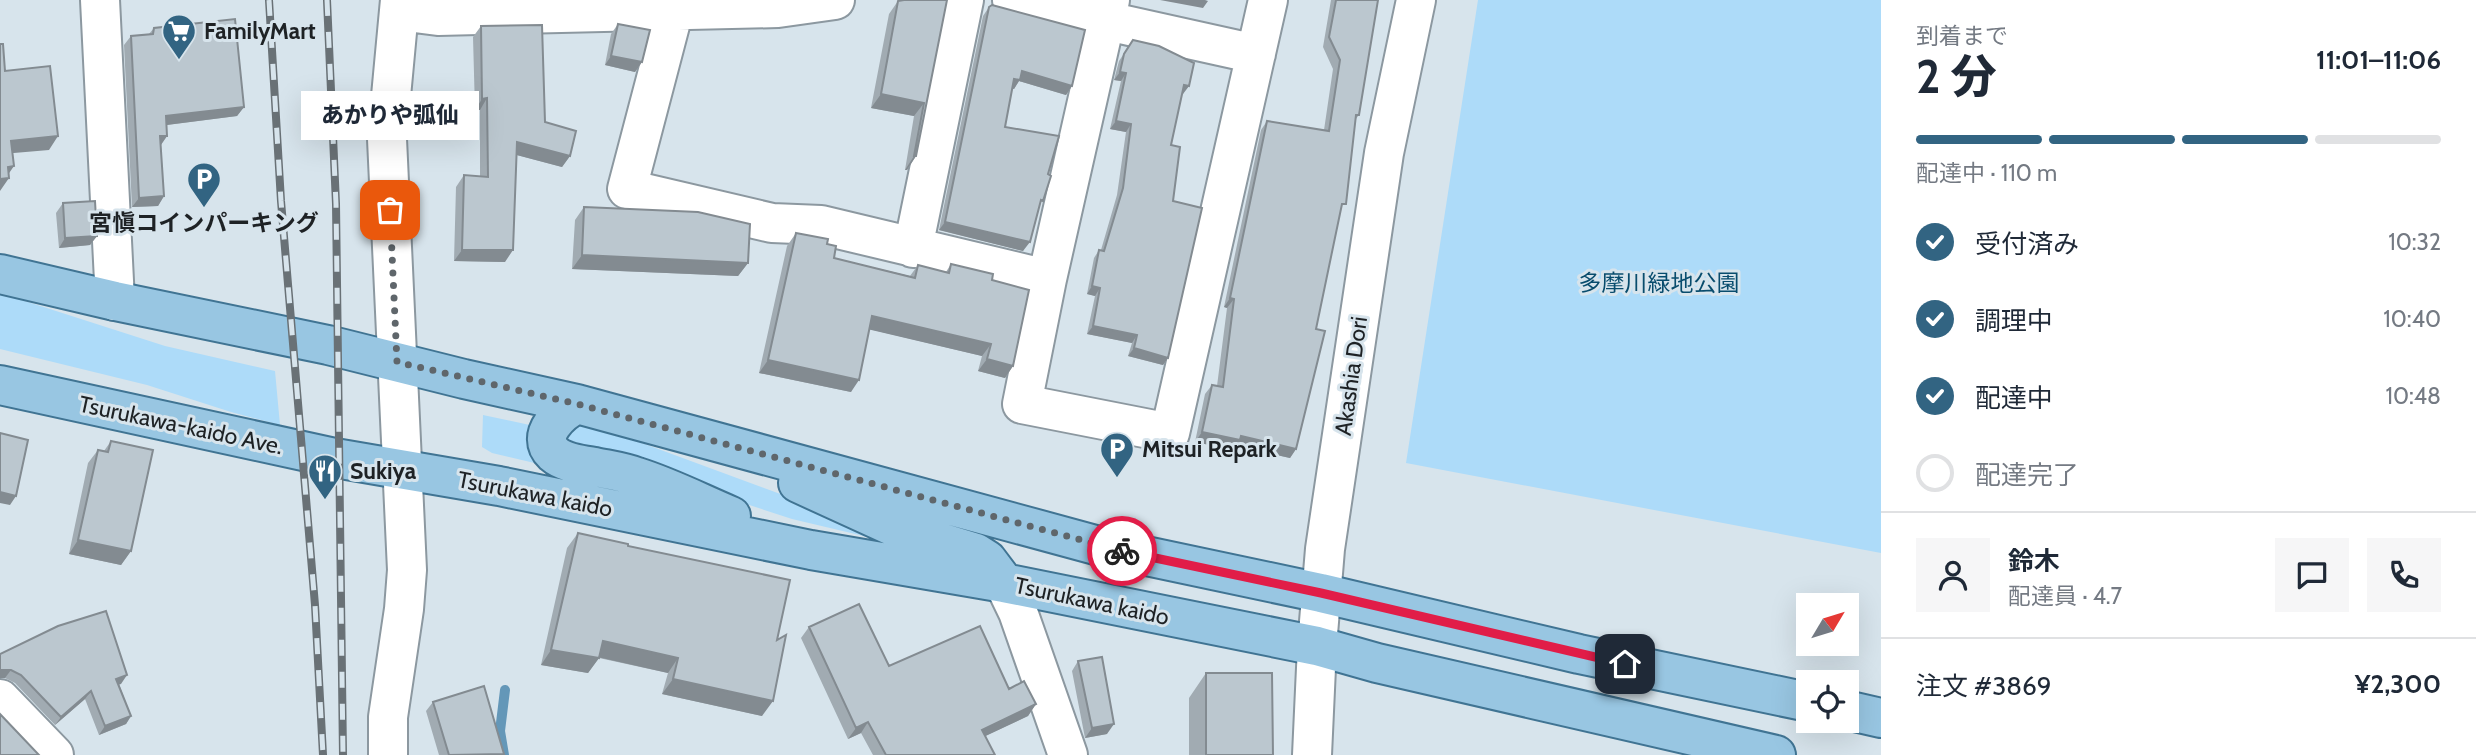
<!DOCTYPE html>
<html lang="ja">
<meta charset="utf-8">
<style>
:root{--surface:#fff;--page:#f6f6f7;--text:#1f2937;--muted:#747a83;--line:#e0e1e3;--accent:#326482}
body{margin:0;font-family:Cabin,"Noto Sans JP",sans-serif;background:var(--page);color:var(--text);height:100vh;display:flex;flex-direction:column;font-size:26px;white-space:nowrap}
*{box-sizing:border-box;margin:0}
p{font-size:23px;color:var(--muted)}
.icon{flex:none;width:38px;height:38px;fill:none;stroke:currentColor;stroke-width:2;stroke-linecap:round;stroke-linejoin:round}
.map{position:relative;flex:1;overflow:hidden}
.details{display:flex;flex-direction:column;background:var(--surface);width:595px}
.details>*{flex:none}
.needle{width:46px;rotate:52deg}
.controls{position:absolute;left:1796px;top:593px;display:grid;gap:14px}
.controls a{display:grid;place-items:center;width:63px;height:63px;border-radius:0px;background:var(--surface);box-shadow:0 7px 28px #0002;font-size:35px}
.pin{position:absolute;display:grid;place-items:center;width:60px;height:60px;color:#fff;margin:-30px;border-radius:14px;box-shadow:0 4px 10px #0006}
.courier{position:absolute;display:grid;place-items:center;width:70px;height:70px;margin:-35px;border:5px solid #e11d48;border-radius:50%;background:#fff;color:#222;box-shadow:0 2px 9px #0007}
.bubble{position:absolute;height:49px;border-radius:0px;background:var(--surface);box-shadow:0 7px 28px #0002;font-size:23px;font-weight:800;line-height:49px;text-align:center}
.head em{font-style:normal;font-weight:800}
.head div{display:flex;flex-direction:column-reverse}
.head{display:flex;align-items:center;justify-content:space-between;height:119px;padding:0 35px}
h1{font-size:46px;font-weight:800;line-height:52px}
.bar{display:grid;grid-template-columns:repeat(4,1fr);gap:10px 7px;align-content:center;height:84px;padding:0 35px}
.bar i{height:9px;border-radius:5px;background:var(--line)}
.bar .on{background:var(--accent)}
.bar p{grid-column:span 4}
.line{display:flex;align-items:center;gap:18px;padding:0 35px;border-top:2px solid var(--line)}
.line div{flex:1}
.round{display:grid;place-items:center;flex:none;width:74px;height:74px;border-radius:0px;background:var(--page)}
ol{padding:0 35px;list-style:none}
li{display:flex;align-items:center;gap:21px;height:77px}
li p{margin-inline-start:auto}
li .icon{padding:7px;border-radius:50%;background:var(--accent);color:#fff;stroke-width:4}
li:last-child{color:var(--muted)}
li i{width:38px;height:38px;border:4px solid var(--line);border-radius:50%}
main{display:flex;flex:1;min-height:0}
.map>svg:first-child{display:block}
.green{fill:#addbf9}
.lines{fill:none;stroke-linecap:round;stroke-linejoin:round}
.stream{stroke:#6497b8;stroke-width:10}
.minor-casing{stroke:#8c98a0;stroke-width:42}
.major-casing{stroke:#407493;stroke-width:42}
.minor{stroke:#fff;stroke-width:38}
.major{stroke:#98c6e2;stroke-width:38}
.rail-casing{stroke:#697176;stroke-width:8}
.rail{stroke:#d7e4ec;stroke-width:5;stroke-dasharray:16;stroke-linecap:butt}
.wall{fill:#a1abb2}
.shaded-wall{fill:#838b91}
.building{fill:#bbc7cf;stroke:#838b91;stroke-width:2}
.done{stroke:#5f666b;stroke-width:7;stroke-dasharray:0 12.6}
.route{stroke:#e11d48;stroke-width:9}
.labels{text-anchor:middle;stroke-width:6;stroke-linejoin:round;paint-order:stroke}
.poi-label{font-size:23px;font-weight:bold;fill:#1e2225;stroke:#d7e4ec;text-anchor:start}
.park-label{font-size:23px;fill:#084c6d;stroke:#d7e4ec}
.street-label{font-size:23px;fill:#1e2225;stroke:#d7e4ec}
</style>
<main>
<div class="map">
<svg width="1881" height="755" viewBox="0 0 1881 755">
<rect width="100%" height="100%" fill="#d7e4ec"/>
<path class="green" d="M1478,0H1881V553L1406,463Z
M0,293L165,346L275,371L280,425L231,412L147,385L0,349Z
M483,415L539,427L543,465L492,453L482,447Z
M570,421L623,436L854,521L906,546L792,519L685,484L570,454L563,429Z"/>
<g class="lines">
<path class="stream" d="M504,755L500,731L505,690"/>
<g class="minor-casing">
<path id="minor" d="M100,0L115,301
M1012,0L1256,54
M1110,0L1047,279L1022,404L1170,433L1268,0
M674,10L627,189L772,223L821,225L1047,279
M399,11L438,16L778,8L835,0
M913,248L964,0
M1004,583L1018,612L1068,755
M0,699L54,755
M388,755V717L404,609L407,570L387,139L400,0
M1312,755L1317,646L1325,549L1384,153L1416,0"/>
</g>
<g class="major-casing">
<path id="major" d="M0,274L115,301L328,345L464,379L577,404L1099,546L1321,593L1579,654L1808,702
M0,385L335,458L499,486L811,550L1004,583L1317,646L1377,663L1776,755
M577,404C561,412 534,435 554,454C564,463 583,465 595,467C609,470 624,472 637,477C669,487 700,503 731,516
M798,483L903,531L976,553L987,560L1002,580
M1846,710L1881,718"/>
</g>
<use href="#minor" class="minor"/>
<use href="#major" class="major"/>
<g class="rail-casing">
<path id="rail" d="M269,0L281,201L315,605L323,755
M327,0L336,204L343,755"/>
</g>
<use href="#rail" class="rail"/>
</g>
<path class="wall" d="M947,0L916,156L907,170H905L914,116L871,108L889,14L898,1Z
M1331,0H1378L1359,115L1355,120L1340,213L1316,329L1296,449L1290,458L1237,446L1234,450L1195,442L1205,394L1212,385L1217,386L1227,308L1224,307L1261,130L1267,121L1324,130L1333,69L1323,47Z
M989,7L1072,86L1066,95L1019,81L1014,89L1012,88L1005,127L1039,207L1023,251L939,230L983,16Z
M618,24L642,62L635,72L605,65L611,34Z
M481,26L545,122L570,156L562,167L517,155L505,262L454,261L456,187L464,175L480,177V110H475L473,37Z
M154,28L244,107L237,116L166,125L167,136L161,145L164,196L158,206L132,207L124,45L131,36L149,34Z
M1133,40L1189,86L1182,94L1171,145L1173,201L1168,358L1163,365L1128,356L1132,343L1087,334L1095,296L1087,294L1094,258L1099,250H1101L1117,195L1126,132L1110,129L1121,81L1114,80L1119,61Z
M63,203L97,236L90,245L59,248L56,213Z
M584,207L748,263L738,276L572,269L575,220Z
M796,233L827,244L834,258L910,276L918,265L946,272L951,264L992,280L1013,366L1005,378L978,371L982,356L869,329L851,392L759,373L787,246Z
M111,441L131,551L121,565L69,554L88,463L98,450L104,451Z
M578,533L628,546L777,640L762,716L662,694L668,673L599,658L588,673L541,665L567,548Z
M58,626L121,684H119L131,716L126,724L99,735L85,699L55,725L15,683L5,678H0Z
M809,627L889,666L1009,689L1036,704L1028,716L985,736L995,755H873L861,733L848,739L801,638Z
M1078,661L1107,734L1085,738L1072,671Z
M1206,673L1273,755H1189V698Z
M433,702L504,754V755H439L426,711Z"/>
<path class="shaded-wall" d="M1160,0H1205L1208,1L1203,8Z
M611,56L642,62L635,72L605,65Z
M1022,71L1072,86L1066,95L1019,81L1014,89L1007,87L1014,79Z
M1120,72L1126,73L1121,81L1114,80Z
M1184,85L1189,86L1183,94L1179,93Z
M881,94L924,103L914,116L871,108Z
M487,98L480,110H475L482,99Z
M244,107L237,116L159,126L166,116Z
M1116,121L1131,124L1126,132L1110,129Z
M58,136L49,150L2,154L11,141Z
M160,136H167L160,146Z
M517,142L570,156L562,167L509,153Z
M914,156H916L907,170H905Z
M14,166L5,179L9,178L0,191V178L8,167Z
M164,196L158,206L132,207L139,198Z
M945,222L1030,242L1023,251L939,230Z
M97,236L90,245L59,248L65,238Z
M462,250H513L505,262L454,261Z
M582,255L748,263L738,276L572,269Z
M1092,286L1100,288L1095,296L1087,294Z
M1230,298L1234,299L1227,308L1224,307Z
M872,316L991,344L982,356L863,328Z
M1093,326L1137,335L1132,343L1087,334Z
M1134,348L1168,358L1163,365L1128,356Z
M987,359L1013,366L1005,378L978,371Z
M768,360L859,380L851,392L759,373Z
M1202,432L1241,436L1296,449L1290,458L1237,446L1234,450L1195,442Z
M0,492L16,496L10,505L0,503Z
M78,540L131,551L121,565L69,554Z
M603,641L678,658L668,673L593,656Z
M551,650L599,658L588,673L541,665Z
M1,669L11,670L5,678H0V670Z
M127,675L121,684L111,687L116,679Z
M673,679L773,701L762,716L662,694Z
M91,691L85,699L55,725L61,717Z
M1036,704L1028,716L975,741L982,730Z
M131,716L126,724L99,735L105,726Z
M868,722L861,733L848,739L856,728Z
M1114,724L1107,734L1085,738L1092,728Z"/>
<path class="building" d="M904,0H947L916,156H914L924,103L881,94L898,1Z
M1336,0H1378L1359,115H1356L1346,204H1342L1316,329L1325,331L1296,449L1241,436L1240,440L1202,432L1212,385L1223,387L1234,299L1230,298L1267,121L1329,131L1340,60L1329,37Z
M992,5L1085,30L1072,86L1022,71L1020,80L1014,79L1005,127L1059,136L1048,174L1051,176L1043,201L1041,200L1030,242L945,222L989,7Z
M235,19L244,107L166,116L167,136H160L164,196L139,198L131,36L153,34L154,28Z
M618,24L650,30L642,62L611,56Z
M542,25L545,122L576,131L570,156L517,142L513,250H462L464,175L488,177L487,98L482,99L481,26Z
M1133,40L1159,46L1194,63L1189,86L1184,85L1171,145L1180,147L1173,201L1202,208L1168,358L1134,348L1137,335L1093,326L1100,288L1092,286L1099,250L1104,251L1123,188L1131,124L1116,121L1126,73L1120,72L1124,54Z
M0,44H3L5,71L50,66L58,136L11,141L14,166L8,167L9,178L0,179Z
M95,201L97,236L65,238L63,203Z
M584,207L698,212L750,224L748,263L582,255Z
M796,233L828,239L827,244L836,246L834,258L915,278L918,265L949,273L951,264L993,274L992,280L1029,290L1013,366L987,359L991,344L872,316L859,380L768,360Z
M0,433L28,440L16,496L0,492Z
M111,441L153,450L131,551L78,540L98,450L108,452Z
M578,533L628,544V546L790,580L777,640L786,635L773,701L673,679L678,658L603,641L599,658L551,650Z
M859,604L889,666L980,626L1009,689L1024,681L1036,704L982,730L995,755H886L868,722L856,728L809,627Z
M106,611L127,675L116,679L131,716L105,726L91,691L61,717L21,675L11,670H0V654L58,626Z
M1102,657L1114,724L1092,728L1078,661Z
M1206,673H1272L1273,755H1206Z
M484,686L504,754L449,755L433,702Z
M0,714L39,755H0Z"/>
<g class="lines">
<path class="done" d="M390,210L397,362L577,404L1122,551"/>
<path class="route" d="M1122,551L1321,593L1625,664"/>
</g>
<defs>
<g id="supermarket-pin" transform="scale(1.75)"><path d="M0 17L-7.5 6A9.5 9.5 0 1 1 7.5 6Z" fill="#326482" stroke="#d7e4ec"/><path d="M-6-5.5h2.5l.6 2H6L4.5 2H-2.5L-4.4-4H-6ZM-1.5 3.2a1.3 1.3 0 1 0 .1 0ZM3 3.2a1.3 1.3 0 1 0 .1 0Z" fill="#fff"/></g>
<g id="parking-pin" transform="scale(1.75)"><path d="M0 17L-7.5 6A9.5 9.5 0 1 1 7.5 6Z" fill="#326482" stroke="#d7e4ec"/><path d="M-3.5-5.5H1a3.5 3.5 0 0 1 0 7H-1V5.5H-3.5ZM-1-3.4V-.6H.8a1.4 1.4 0 0 0 0-2.8Z" fill="#fff"/></g>
<g id="restaurant-pin" transform="scale(1.75)"><path d="M0 17L-7.5 6A9.5 9.5 0 1 1 7.5 6Z" fill="#326482" stroke="#d7e4ec"/><path d="M-5-6h1v4h1v-4h1v4h1v-4h1v5L-1.5 .5V6h-2V.5L-5-1ZM5-6V6H3V1.5H1.5Q1.5-4 5-6Z" fill="#fff"/></g>
</defs>
<g fill-rule="evenodd">
<use href="#supermarket-pin" x="179" y="31"/>
<use href="#parking-pin" x="204" y="179"/>
<use href="#parking-pin" x="1117" y="449"/>
<use href="#restaurant-pin" x="325" y="471"/>
</g>
<g class="labels">
<g class="poi-label">
<text x="204" y="39">FamilyMart</text>
<text x="204" y="231" text-anchor="middle">宮愼コインパーキング</text>
<text x="1142" y="457">Mitsui Repark</text>
<text x="350" y="479">Sukiya</text>
</g>
<g class="park-label">
<text x="1659" y="291">多摩川緑地公園</text>
</g>
<g class="street-label">
<text transform="translate(1351 376) rotate(-82)" y="8">Akashia Dori</text>
<text transform="translate(181 425) rotate(12)" y="8">Tsurukawa-kaido Ave.</text>
<text transform="translate(535 494) rotate(11)" y="8">Tsurukawa kaido</text>
<text transform="translate(1092 601) rotate(12)" y="8">Tsurukawa kaido</text>
</g>
</g>
</svg>
<div class="controls">
<a><svg class="needle" viewBox="-14 -14 28 28"><path d="M0-13l5 13h-10z" fill="#e53935"/><path d="M0 13l5-13h-10z" fill="#747a83"/></svg></a>
<a><svg class="icon" aria-label="locate" viewBox="0 0 24 24"><circle cx="12" cy="12" r="6"/><path d="M12 2v4M12 18v4M2 12h4M18 12h4"/></svg></a>
</div>
<div class="pin" style="left:390px;top:210px;background:#ea580c"><svg class="icon" aria-label="bag" viewBox="0 0 24 24"><path d="M5 8h14l-1 12H6zM9 8a3 3 0 0 1 6 0"/></svg></div>
<div class="pin" style="left:1625px;top:664px;background:#1f2937"><svg class="icon" aria-label="home" viewBox="0 0 24 24"><path d="M3 11l9-7 9 7M6 9v11h12V9"/></svg></div>
<div class="courier" style="left:1122px;top:551px"><svg class="icon" aria-label="bike" viewBox="0 0 24 24"><circle cx="6" cy="16" r="4"/><circle cx="18" cy="16" r="4"/><path d="M6 16l4-8h5l3 8M10 8l3 8H6M13 5h3"/></svg></div>
<div class="bubble" style="left:301px;top:91px;width:178px">あかりや弧仙</div>
</div>
<section class="details">
<div class="head"><div><h1>2 分</h1><p>到着まで</p></div><em>11:01–11:06</em></div>
<div class="bar"><i class="on"></i><i class="on"></i><i class="on"></i><i></i><p>配達中 · 110 m</p></div>
<ol>
<li><svg class="icon" aria-label="check" viewBox="0 0 24 24"><path d="M5 12l5 5 9-10"/></svg>受付済み<p>10:32</p></li>
<li><svg class="icon" aria-label="check" viewBox="0 0 24 24"><path d="M5 12l5 5 9-10"/></svg>調理中<p>10:40</p></li>
<li><svg class="icon" aria-label="check" viewBox="0 0 24 24"><path d="M5 12l5 5 9-10"/></svg>配達中<p>10:48</p></li>
<li><i></i>配達完了</li>
</ol>
<div class="line" style="height:126px"><a class="round"><svg class="icon" aria-label="person" viewBox="0 0 24 24"><circle cx="12" cy="8" r="4"/><path d="M4 21q1-7 8-7t8 7"/></svg></a><div><b>鈴木</b><p>配達員 · 4.7</p></div><a class="round"><svg class="icon" aria-label="chat" viewBox="0 0 24 24"><path d="M4 5h16v11H9l-5 4z"/></svg></a><a class="round"><svg class="icon" aria-label="phone" viewBox="0 0 24 24"><path d="M5 4h4l2 5-3 2q2 4 5 5l2-3 5 2v4C11 20 4 13 5 4z"/></svg></a></div>
<div class="line" style="height:91px"><div>注文 #3869</div><b>¥2,300</b></div>
</section>
</main>
